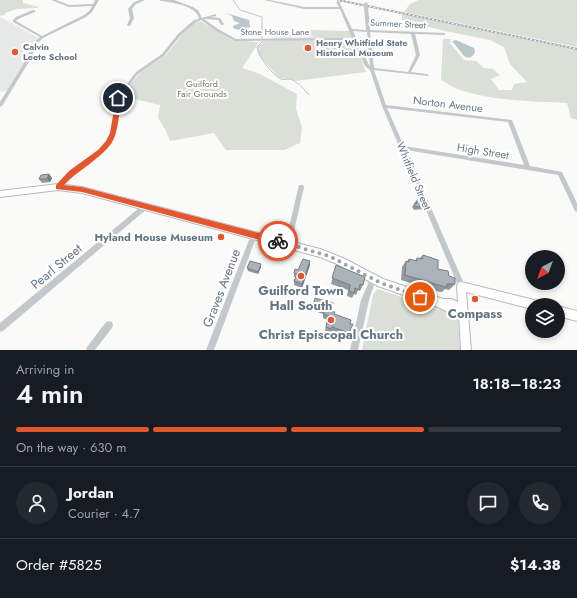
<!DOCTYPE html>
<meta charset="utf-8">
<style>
:root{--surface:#171b24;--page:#242831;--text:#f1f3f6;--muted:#9ea1a6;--line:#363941;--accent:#e4572e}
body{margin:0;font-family:Jost,sans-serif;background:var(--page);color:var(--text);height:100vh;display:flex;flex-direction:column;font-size:15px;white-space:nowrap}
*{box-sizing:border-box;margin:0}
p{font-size:13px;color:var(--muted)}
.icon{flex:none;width:22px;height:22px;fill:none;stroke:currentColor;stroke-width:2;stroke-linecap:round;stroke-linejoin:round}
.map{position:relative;height:350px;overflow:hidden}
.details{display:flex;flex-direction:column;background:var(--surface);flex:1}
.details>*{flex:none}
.needle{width:26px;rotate:221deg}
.controls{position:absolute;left:525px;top:250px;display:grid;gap:8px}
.controls a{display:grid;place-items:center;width:40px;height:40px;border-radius:50%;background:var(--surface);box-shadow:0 2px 6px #0003;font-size:20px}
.pin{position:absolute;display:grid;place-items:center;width:34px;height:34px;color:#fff;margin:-17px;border:2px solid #fff;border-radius:50%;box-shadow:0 1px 4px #0007}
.courier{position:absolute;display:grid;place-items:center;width:40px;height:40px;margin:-20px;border:3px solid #e4572e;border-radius:50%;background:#fff;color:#222;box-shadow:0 1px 5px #0007}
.overview em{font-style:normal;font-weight:600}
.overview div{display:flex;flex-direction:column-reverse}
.overview{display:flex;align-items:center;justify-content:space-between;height:68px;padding:0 16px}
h1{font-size:26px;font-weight:600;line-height:30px}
.bar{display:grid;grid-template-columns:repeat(4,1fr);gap:6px 4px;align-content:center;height:48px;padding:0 16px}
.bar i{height:5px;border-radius:3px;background:var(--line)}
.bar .current{background:var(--accent)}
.bar p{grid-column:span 4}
.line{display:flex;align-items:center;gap:10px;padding:0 16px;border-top:1px solid var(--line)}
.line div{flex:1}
.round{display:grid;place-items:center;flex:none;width:42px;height:42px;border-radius:21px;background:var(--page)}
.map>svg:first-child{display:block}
.built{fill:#e8e9e9}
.green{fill:#dadfd7}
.water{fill:#bbc7cb}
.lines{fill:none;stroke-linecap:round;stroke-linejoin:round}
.stream{stroke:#bbc7cb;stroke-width:1}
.major-casing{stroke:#b5babe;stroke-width:2}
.minor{fill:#c3c8cc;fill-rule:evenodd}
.major{fill:#fff;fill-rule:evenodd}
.rail-casing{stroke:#a2aab0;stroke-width:2}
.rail{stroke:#fff;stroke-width:1;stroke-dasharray:2;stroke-linecap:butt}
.minor-bridge{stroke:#c3c8cc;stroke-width:3.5}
.wall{fill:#929a9f}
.shaded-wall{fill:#777d82}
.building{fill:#aab3b9;stroke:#777d82}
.route{fill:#e4572e}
.done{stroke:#99a4ac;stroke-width:4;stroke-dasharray:0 7.2}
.poi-dot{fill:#e4572e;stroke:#fff;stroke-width:1.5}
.labels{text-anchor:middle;stroke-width:4;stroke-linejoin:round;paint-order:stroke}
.far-street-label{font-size:9px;fill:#657683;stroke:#fff}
.far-poi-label{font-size:9px;font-weight:bold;fill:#657683;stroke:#fff;text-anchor:start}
.far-park-label{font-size:9px;fill:#687a64;stroke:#fff}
.street-label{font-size:11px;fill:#657683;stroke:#fff}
.poi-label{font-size:11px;font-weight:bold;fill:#657683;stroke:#fff;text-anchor:end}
.near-street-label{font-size:13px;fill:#657683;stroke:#fff}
.near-poi-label{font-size:13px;font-weight:bold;fill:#657683;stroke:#fff}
</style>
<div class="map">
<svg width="577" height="350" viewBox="0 0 577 350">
<rect width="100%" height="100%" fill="#fafaf8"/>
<path class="built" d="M0,17L41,39L33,45L30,55L8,91L0,92Z
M286,30L287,33L310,32L317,39L272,41L271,31Z"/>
<path class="green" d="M0,0H23V3L39,7L36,8L17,9L5,13V15L0,16Z
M419,0H577V47L404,12L410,4Z
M402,14L577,50V120L571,118L567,103C531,101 494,101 460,90C453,88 447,83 441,80L443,39H451L450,43L464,60L476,61L484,68L493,69L500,75L491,79L499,90H512L514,84L527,82L510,64L504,47L490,40L445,31L402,20Z
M200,21L232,40L259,42L242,68L258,73L297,94L296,109L302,127L300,143L284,150H226L214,133L170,141L166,131L158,118L160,105L122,96L140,73L166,55L180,37L194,23Z
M308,30L351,31L366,72L295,81L290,79L279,78L258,54L257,47L262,43V41L316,39Z
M377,289L454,314L458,319L460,350H362L373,295Z"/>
<path class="water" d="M226,13L249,20L250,27L242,31L233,28V26L240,23L234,21L232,16Z
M456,40L474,48L475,52C473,57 469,59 465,57L452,41Z"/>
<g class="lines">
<path class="stream" d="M233,0L240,10L262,17V39
M262,42L257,47C258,56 272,75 281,79C283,80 287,79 290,79C298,82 304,89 309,95"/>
<g class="major-casing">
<path id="major" d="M58,184L82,187L320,249L343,258L383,279L443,299H451L458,302L457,286L458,283L461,282L534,300L537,302L539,305H532V309L466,292L471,350H461L459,315L452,314L440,308L378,286L337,264L320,257L82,193L58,190L0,197V191Z
M558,306L577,311V321L558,316Z"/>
</g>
<path class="minor" d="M51,0H56L69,5L93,4L95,0H99L92,12L86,17L43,38L38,43L30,60L2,106L0,107V102L26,60L34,43L40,37L13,22V20L16,17L33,10H35V12L18,19L16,21L42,36L84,15L90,10L92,6L69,7Z
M140,0H145L136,4L132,9L134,18L130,26H128L127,25L130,18L128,9L134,2Z
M159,0H174L193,7L198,10L202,18L216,14V16L211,17L220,18L224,24L223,25H221L218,20L206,19H204L218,29L236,39L352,38L340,9H304L264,0H270L304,7H339L336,2L339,1L352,29L366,30L364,7L366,6L368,7L370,30L445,33V35H444L415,34L420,55L411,72L427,74L429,75L428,76L374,70L386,105L512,120L530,166L562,172L577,203V212L575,211L558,175L406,150L465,286L461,290L459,288L382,106L370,70L365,66L353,40L235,41L216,31L201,20L196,22L180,36L164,56L138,74L120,98L115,133L111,143L102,153L73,174L60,189H56L55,187L56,185L69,172L98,151L107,141L111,133L116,98L136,72L162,54L178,34L194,20L199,19C198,17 198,14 196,13C190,5 170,2 161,1ZM353,31L367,32L370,66L369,65ZM370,32L411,34L416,55L408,72L374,68ZM387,108L508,122L524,165L404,146Z
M299,185H303L304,187L291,244L290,246L288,247L286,246L285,244Z
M144,204H148L149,206L148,208L3,331L0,332V323Z
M254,232L256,233L257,235L214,350H206L251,235L252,233Z
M373,276L375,277L376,279L369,300L358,350H350L361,300L371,277Z
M109,321L112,322L113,325L112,328L95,350H86L87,347L106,322Z"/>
<use href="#major" class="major"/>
<g class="rail-casing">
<path id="rail" d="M338,0L577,49"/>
</g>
<use href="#rail" class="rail"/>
<path class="minor-bridge" d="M366,4V7"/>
</g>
<path class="wall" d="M49,174L52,178L50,182L42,183L39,179Z
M416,201L426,206L424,209L414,210L412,207Z
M423,255L438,269L449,276L455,284L449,290L445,289L442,292H440L401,280L402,267L406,261L407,262L409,259L415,261L417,258H420Z
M261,264V267L258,274L248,271L247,268Z
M310,265L302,288L294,285V281L296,277H294V273L298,270Z
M336,265L363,285L360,291L358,290L356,295L354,294L352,298L347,296L348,290L331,284Z
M313,305L330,311L334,314L349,333L347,337L331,331L330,333L325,331L327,320L323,318V314L312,310Z"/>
<path class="shaded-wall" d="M49,174L52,178L50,182L47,179Z
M310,261V265L302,288V284Z
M261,264V267L258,274V272Z"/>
<path class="building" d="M49,174L47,179H39L41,175Z
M416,201H424L426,206L416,207L414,204L417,203Z
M423,255L438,260V269L448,271L449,276L455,278V284H447V287H445L405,275L406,261L409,262V259L417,261V258L422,259Z
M303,259L310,261L302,284L294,281L297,274L294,273L295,269L298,270Z
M250,261L261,264L258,272L247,268Z
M336,265L365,277L363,285L360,284L359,290L355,288L354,293L349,291L350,285L332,278Z
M315,298L333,303L330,311L335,312L334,314L351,320L350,324H353L349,333L332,327L331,329L326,327L329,316L324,314V309L313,305Z"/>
<path class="route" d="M118,96L121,98C119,112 119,132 111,144C99,160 78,170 64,185L82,187L278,238L281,239V244L278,245L82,192L56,189V185L69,171L98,150L106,141L110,133L116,98Z"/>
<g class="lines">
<path class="done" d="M278,241L329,256L381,283L420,297"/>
</g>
<g class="poi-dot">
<circle cx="308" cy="48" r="4"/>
<circle cx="15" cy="52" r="4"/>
<circle cx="221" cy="237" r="4"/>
<circle cx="301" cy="276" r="4"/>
<circle cx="475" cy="299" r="4"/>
<circle cx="331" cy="320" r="4"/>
</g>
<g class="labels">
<g class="far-street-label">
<text transform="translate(398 24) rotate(3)" y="3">Summer Street</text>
<text x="275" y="35">Stone House Lane</text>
</g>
<g class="far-poi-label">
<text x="316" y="46">Henry Whitfield State<tspan x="316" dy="10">Historical Museum</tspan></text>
<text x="23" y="50">Calvin<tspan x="23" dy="10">Leete School</tspan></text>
</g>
<g class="far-park-label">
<text x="202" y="87">Guilford<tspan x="202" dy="10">Fair Grounds</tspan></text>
</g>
<g class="street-label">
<text transform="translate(448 104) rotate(7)" y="4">Norton Avenue</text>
<text transform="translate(483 151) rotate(9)" y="4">High Street</text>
<text transform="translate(414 176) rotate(67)" y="4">Whitfield Street</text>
</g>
<g class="poi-label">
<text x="213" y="241">Hyland House Museum</text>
</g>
<g class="near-street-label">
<text transform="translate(56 266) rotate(-40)" y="5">Pearl Street</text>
<text transform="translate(221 288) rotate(-69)" y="5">Graves Avenue</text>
</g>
<g class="near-poi-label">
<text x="301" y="295">Guilford Town<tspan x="301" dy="15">Hall South</tspan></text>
<text x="475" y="318">Compass</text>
<text x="331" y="339">Christ Episcopal Church</text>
</g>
</g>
</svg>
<div class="controls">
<a><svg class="needle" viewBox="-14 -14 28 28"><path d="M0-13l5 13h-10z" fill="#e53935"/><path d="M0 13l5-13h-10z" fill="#9ea1a6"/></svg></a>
<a><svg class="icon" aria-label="layers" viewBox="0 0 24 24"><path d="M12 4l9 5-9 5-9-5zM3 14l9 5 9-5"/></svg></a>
</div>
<div class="pin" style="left:420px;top:297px;background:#ea580c"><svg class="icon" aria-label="bag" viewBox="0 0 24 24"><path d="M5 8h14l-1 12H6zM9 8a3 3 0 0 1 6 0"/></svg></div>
<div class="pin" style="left:118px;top:98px;background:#1f2937"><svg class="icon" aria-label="home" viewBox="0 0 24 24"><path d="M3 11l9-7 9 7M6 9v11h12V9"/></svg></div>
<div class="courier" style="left:278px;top:241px"><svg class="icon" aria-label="bike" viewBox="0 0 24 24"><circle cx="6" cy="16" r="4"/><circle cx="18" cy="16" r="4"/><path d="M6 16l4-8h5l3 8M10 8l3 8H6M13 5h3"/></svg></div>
</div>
<section class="details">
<div class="overview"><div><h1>4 min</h1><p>Arriving in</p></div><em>18:18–18:23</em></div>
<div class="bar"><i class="current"></i><i class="current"></i><i class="current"></i><i></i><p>On the way · 630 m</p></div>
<div class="line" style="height:72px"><a class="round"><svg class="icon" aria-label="person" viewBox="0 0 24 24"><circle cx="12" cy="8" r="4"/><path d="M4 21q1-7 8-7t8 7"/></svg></a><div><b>Jordan</b><p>Courier · 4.7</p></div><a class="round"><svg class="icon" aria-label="chat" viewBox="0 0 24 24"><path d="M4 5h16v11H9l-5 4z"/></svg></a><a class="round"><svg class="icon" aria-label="phone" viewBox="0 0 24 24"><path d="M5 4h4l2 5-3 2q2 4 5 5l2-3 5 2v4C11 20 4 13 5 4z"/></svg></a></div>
<div class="line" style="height:52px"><div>Order #5825</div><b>$14.38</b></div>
</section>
